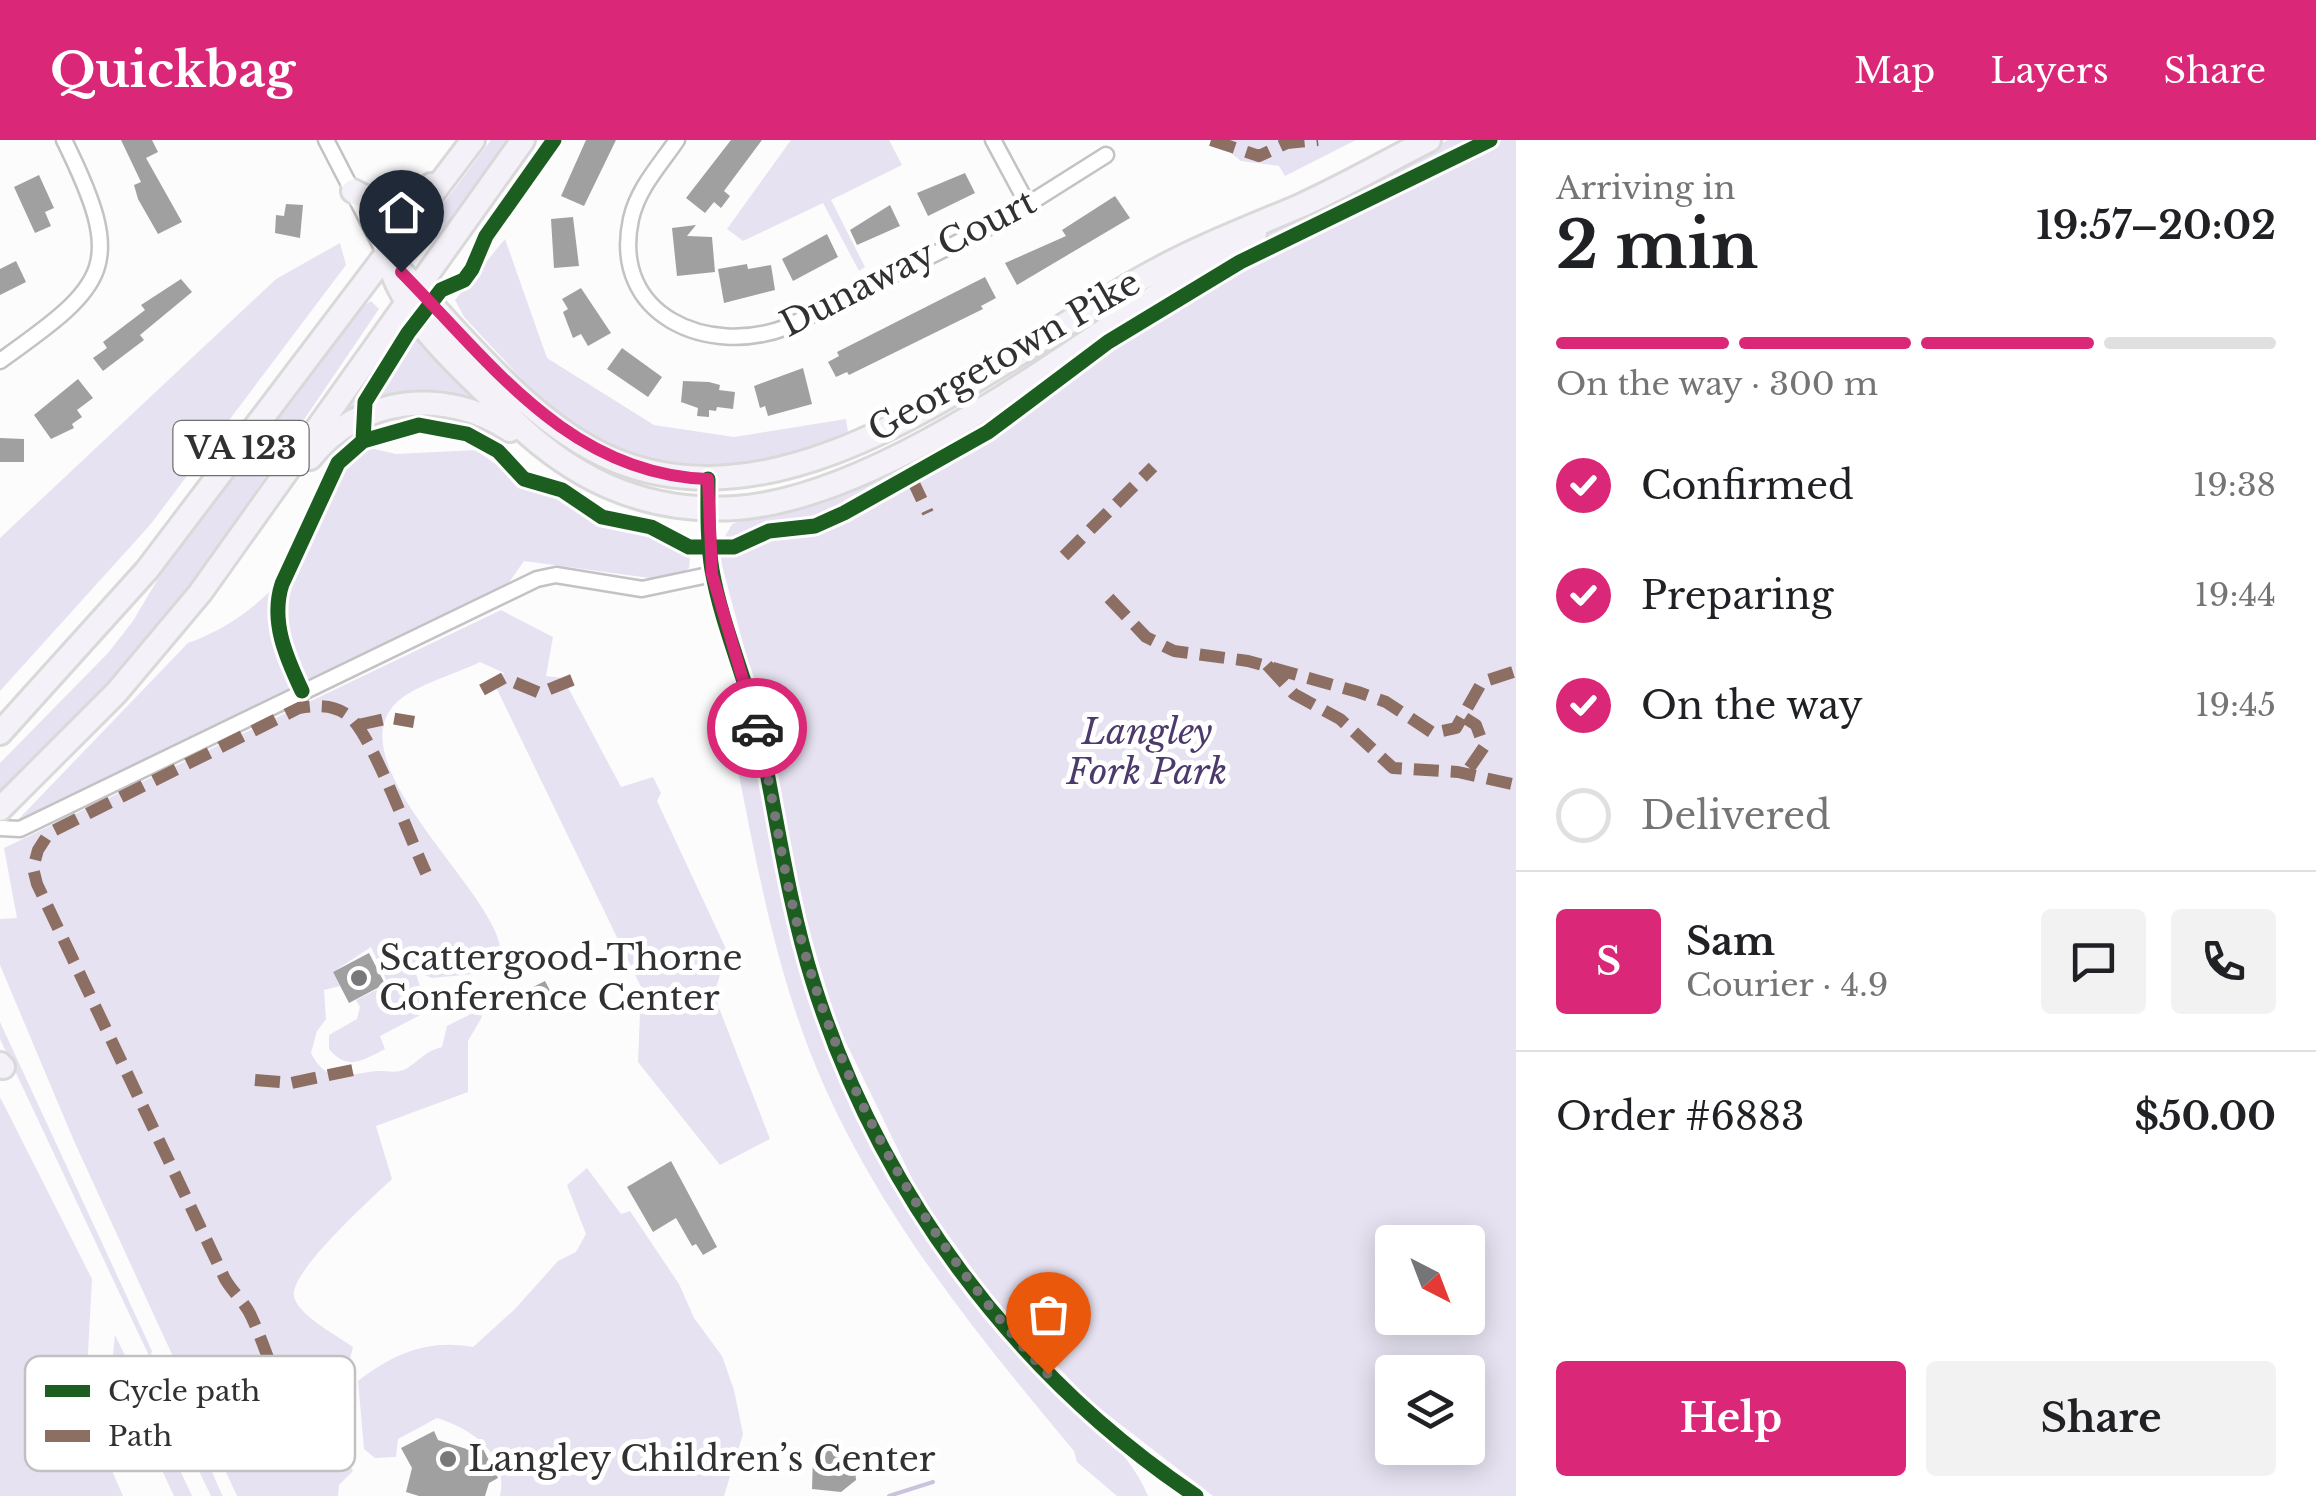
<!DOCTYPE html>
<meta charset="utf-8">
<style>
:root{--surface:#fff;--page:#f2f2f2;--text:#202124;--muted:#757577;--line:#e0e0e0;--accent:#db2777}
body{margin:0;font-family:"Libre Baskerville",serif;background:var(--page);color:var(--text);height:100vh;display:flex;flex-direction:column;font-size:38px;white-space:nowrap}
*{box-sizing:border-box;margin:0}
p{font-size:32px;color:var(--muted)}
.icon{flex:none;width:55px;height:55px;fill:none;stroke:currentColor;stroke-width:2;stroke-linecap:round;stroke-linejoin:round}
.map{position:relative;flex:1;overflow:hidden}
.sheet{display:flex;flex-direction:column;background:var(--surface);width:800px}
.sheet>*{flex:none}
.needle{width:65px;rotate:138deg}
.buttons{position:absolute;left:1375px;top:1085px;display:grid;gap:20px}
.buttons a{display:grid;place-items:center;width:110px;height:110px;border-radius:10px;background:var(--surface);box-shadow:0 5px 25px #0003;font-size:50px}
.pin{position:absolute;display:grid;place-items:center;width:85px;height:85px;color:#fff;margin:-102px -42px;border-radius:50% 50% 50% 0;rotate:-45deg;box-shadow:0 0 10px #0007}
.pin .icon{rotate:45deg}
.courier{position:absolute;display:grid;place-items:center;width:100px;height:100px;margin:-50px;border:8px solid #db2777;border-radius:50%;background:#fff;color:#222;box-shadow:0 2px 12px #0007}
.headline em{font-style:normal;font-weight:700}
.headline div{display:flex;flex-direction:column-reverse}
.headline{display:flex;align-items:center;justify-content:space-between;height:170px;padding:0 40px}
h1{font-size:65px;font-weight:700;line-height:75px}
.bar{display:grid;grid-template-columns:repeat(4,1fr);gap:15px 10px;align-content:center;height:120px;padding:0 40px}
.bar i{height:12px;border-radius:8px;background:var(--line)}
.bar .active{background:var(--accent)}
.bar p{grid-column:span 4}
.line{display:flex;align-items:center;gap:25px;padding:0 40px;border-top:2px solid var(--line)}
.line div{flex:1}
.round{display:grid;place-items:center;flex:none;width:105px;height:105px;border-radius:10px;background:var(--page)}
ol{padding:0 40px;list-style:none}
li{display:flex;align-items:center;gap:30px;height:110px}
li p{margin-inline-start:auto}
li .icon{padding:10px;border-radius:50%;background:var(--accent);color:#fff;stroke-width:4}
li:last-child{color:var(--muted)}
li i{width:55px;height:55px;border:5px solid var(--line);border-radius:50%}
.primary-button{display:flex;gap:20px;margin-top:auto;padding:20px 40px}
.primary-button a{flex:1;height:115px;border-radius:10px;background:var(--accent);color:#fff;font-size:40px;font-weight:700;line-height:115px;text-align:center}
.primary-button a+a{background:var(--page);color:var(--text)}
header{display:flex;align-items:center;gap:60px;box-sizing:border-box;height:140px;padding:0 50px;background:var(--accent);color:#fff}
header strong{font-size:48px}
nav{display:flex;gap:55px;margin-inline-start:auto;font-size:35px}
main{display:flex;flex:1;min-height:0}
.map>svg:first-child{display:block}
.green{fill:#e6e2f1;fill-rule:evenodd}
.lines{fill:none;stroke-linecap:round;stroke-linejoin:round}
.stream{stroke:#cbc3de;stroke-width:4}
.building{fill:#a0a0a1}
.minor-casing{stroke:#c3c2c4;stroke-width:19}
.primary-casing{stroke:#d9d9d9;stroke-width:28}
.minor{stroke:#fff;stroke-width:14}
.primary{stroke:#f4f2f8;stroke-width:22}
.quiet{stroke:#8d6e63;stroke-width:12;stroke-dasharray:25 12;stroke-linecap:butt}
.cycleway-casing{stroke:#fff;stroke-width:21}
.cycleway{stroke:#1b5e20;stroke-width:15}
.done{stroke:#78787a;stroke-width:10;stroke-dasharray:0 18}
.route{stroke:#db2777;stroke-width:12}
.poi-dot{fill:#78787a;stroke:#fff;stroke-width:4}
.labels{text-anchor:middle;stroke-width:10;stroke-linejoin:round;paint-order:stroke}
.shield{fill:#fff;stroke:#6f6f70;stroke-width:2.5}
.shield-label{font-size:32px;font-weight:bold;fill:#313133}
.street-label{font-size:35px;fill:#313133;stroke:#fff}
.park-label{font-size:35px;font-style:italic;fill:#4c3a6d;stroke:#fff}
.poi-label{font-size:35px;fill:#313133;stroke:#fff;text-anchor:start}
.key{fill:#fff;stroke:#c1c1c2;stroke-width:2.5}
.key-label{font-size:28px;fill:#313133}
</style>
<header>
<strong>Quickbag</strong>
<nav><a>Map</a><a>Layers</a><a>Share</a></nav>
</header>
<main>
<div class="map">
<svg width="1516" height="1356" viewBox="0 0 1516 1356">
<rect width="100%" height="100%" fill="#fcfcfd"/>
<path class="green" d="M491,0H512L449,85L438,95L426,97L440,68Z
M791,0H889L902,25L831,60L865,127L859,131L823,63L743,101L727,89Z
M1214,0H1356L1285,36L1279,26L1241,21Z
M1448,0H1516V1356H1213L1089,1260L991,1155L921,1057L836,882L805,776L769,600L721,422V404L732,384L821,354L1240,108ZM1392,1102H1468V1178H1392ZM1392,1232H1468V1308H1392Z
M505,99L547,218L654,285L734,297L846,279L848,293L837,301L726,332L626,317L584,294L547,266L464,177L455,160Z
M340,103L346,125L150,385L0,551V398L276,139Z
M371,161L379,169L194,442L86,568L0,652V623L108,513L133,481L181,400L352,173Z
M406,175L506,281L370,264L340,276Z
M370,308L396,314L476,310L526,346L558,356L576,371L681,407L690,416L689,428L679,437L657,439L524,421L510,441L484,460L11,687L188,503C251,480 295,434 324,374C340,341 335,328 370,308Z
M501,470L553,497L546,536L563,538L621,647L653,637L661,653L657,661L727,811L714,855L770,999L720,1025L638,922L641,847L493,541L504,533L480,522C456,534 417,544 397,562C335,621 490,747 500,806L484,833L432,838L415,831L428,871L380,896L385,909C362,921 347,931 329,909V895L357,879L360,867L356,860L388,844L371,807L333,832L340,846L324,850L326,879L317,891L311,913C329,948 350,932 379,931C390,931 399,934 409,927C422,918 426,911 442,907L447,886L479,870L482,877L468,901V952L376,986L392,1039C373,1057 288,1133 294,1157C300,1177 337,1195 353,1207L340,1261L306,1268L304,1277L343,1298V1312L353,1331L339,1345L338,1356H237L74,1001L0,825V779L17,778L4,708Z
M728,581L748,584C766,666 779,748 802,829C836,950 901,1065 978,1163C998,1189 1020,1216 1043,1238C1081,1274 1128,1307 1148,1356H1117L1077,1322L1074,1311C962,1177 850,1039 795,870C764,776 748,677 728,581Z
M0,882L152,1211L150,1218L0,899Z
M0,957L92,1139L85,1268L123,1356H0Z
M587,1028L621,1074L630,1071L679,1144L694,1178L722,1216L734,1250L743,1294L724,1356H500C509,1314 472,1289 437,1278L398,1299L396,1317L375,1318L364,1309L358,1241C394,1213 429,1199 473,1207L514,1170L558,1121L576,1112L586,1094L567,1045Z
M115,1195L134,1234L123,1277L115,1281L108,1266Z
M155,1229C179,1242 209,1328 223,1356H211L153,1236Z
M141,1260L156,1278L192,1356H174L153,1311L127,1308L125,1299Z"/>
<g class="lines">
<path class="stream" d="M889,1356L933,1342"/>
</g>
<path class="building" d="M121,0H152L158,12L146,18L182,82L158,94L138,59L134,45L141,42Z
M586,0H616L584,66L561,56Z
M731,0H762L724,51L730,56L721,68L714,62L705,73L686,58Z
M965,33L975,53L928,76L917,53Z
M39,35L54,68L45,72L51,86L35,93L14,47Z
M1115,56L1130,78L1017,145L1005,123L1066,96L1062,90Z
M286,64L303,65L300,98L275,93L276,75L284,76Z
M890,65L900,86L857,105L850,90Z
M573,77L579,126L554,128L551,79Z
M696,85L687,96L712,97L715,132L677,136L672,88Z
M827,94L838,117L793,141L782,119Z
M16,121L26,142L0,155V129Z
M747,124L748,129L771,125L775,150L724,163L718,129Z
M985,137L996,158L981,166L983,169L849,235L847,232L836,237L828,222L839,216L837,212Z
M181,139L192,152L140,195L144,200L103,231L93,218L107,208L103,202L145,170L141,165Z
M581,148L611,193L588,206L581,194L573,198L563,172L568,169L562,159Z
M622,208L662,237L648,257L607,229Z
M803,228L812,264L768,276L765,266L760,268L754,246Z
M78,239L93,258L77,270L82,277L72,284L74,288L51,299L34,275Z
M683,241L709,242L720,245L719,250L735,252L733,269L717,267L716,271L709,270V277L697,276L698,268L681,262Z
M0,298L24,299V322H0Z
M369,813L385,844L349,863L333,832Z
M545,841L558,866L539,875L527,850Z
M671,1021L717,1107L703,1115L696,1104L692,1106L676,1078L653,1092L627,1047Z
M434,1291L438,1300L473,1311L482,1307L498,1338L489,1343L485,1356H419L406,1352L412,1328L401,1308Z
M834,1305L854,1316L856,1340L841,1352L812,1349L813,1316Z"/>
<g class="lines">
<g class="minor-casing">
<path id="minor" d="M326,0L386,116
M677,0C660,25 638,48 631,79C610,176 708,217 787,187L1003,80L1106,15
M993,0L1028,65
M0,221C110,143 126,126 64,0
M708,339C708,369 707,399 712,430C722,486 747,541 760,597C777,679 788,762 813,842C878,1050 1015,1235 1196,1356
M0,688L20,689L537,439L556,435L642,449L713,434"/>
</g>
<g class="primary-casing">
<path id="primary" d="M353,51C386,69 401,70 431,45
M386,116C453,184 527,285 617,321C801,394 1002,212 1155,131C1203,105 1251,87 1300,66C1344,46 1386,22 1429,0
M390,127C413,189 456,222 501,268C566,336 640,374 736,368C865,359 1033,238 1139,167C1177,142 1216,119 1255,94
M310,318C359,256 445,247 510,290
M0,593L147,430L473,0
M0,669L116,553L200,453L523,0
M0,924L3,927"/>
</g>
<use href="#minor" class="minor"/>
<use href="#primary" class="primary"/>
<path class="quiet" d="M1211,0L1259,16L1287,3L1318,0
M911,337L928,373
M1064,416L1153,327
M1109,458L1146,497L1174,511L1248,521L1358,552L1386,562L1433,593L1456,588L1482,542L1516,531
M1267,525L1294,554L1340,579L1393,628L1458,632L1516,645
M482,550L504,538L540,553L582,536
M1465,578L1476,585L1484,607L1466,633
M358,585L390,578L414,582
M255,940L291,943L353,930
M352,1280C274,1275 279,1236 252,1178C246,1163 233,1153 225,1139L37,744L33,728L38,710L49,693L299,568C317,565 335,564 350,577C372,596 411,701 426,733"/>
<g class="cycleway-casing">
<path id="cycleway" d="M363,301L419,285L467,294L498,311L524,339L562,350L602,377L651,387L689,407H734L769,391L815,386L844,373L988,292L1108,202L1240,122L1490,0
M708,339C708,369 707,399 712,430C722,486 747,541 760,597C777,679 788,762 813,842C878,1050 1015,1235 1196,1356
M302,551C286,517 270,481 282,444L338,323L363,301L365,262L408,193L441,150L464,140L472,129L486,96L554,0"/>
</g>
<use href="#cycleway" class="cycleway"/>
</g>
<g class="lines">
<path class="done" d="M757,588C772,647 779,708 793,767C835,946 924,1101 1048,1234"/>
<path class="route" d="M401,132C491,223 569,334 708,339L712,434L757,588"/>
</g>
<g class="poi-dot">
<circle cx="359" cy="838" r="10"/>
<circle cx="448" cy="1319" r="10"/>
</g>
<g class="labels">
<rect class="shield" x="173.5" y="281" width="135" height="54" rx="8"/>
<g class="shield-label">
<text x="241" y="319">VA 123</text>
</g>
<g class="street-label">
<text transform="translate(908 123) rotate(-27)" y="12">Dunaway Court</text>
<text transform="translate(1004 216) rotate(-30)" y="12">Georgetown Pike</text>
</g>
<g class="park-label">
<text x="1147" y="604">Langley<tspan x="1147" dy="40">Fork Park</tspan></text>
</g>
<g class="poi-label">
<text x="379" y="830">Scattergood-Thorne<tspan x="379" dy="40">Conference Center</tspan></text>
<text x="468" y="1331">Langley Children’s Center</text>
</g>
</g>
<rect x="25" y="1216" width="330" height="115" rx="15" class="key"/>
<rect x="45" y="1245" width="45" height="12" fill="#1b5e20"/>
<rect x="45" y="1290" width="45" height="12" fill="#8d6e63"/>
<g class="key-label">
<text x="108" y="1261">Cycle path</text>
<text x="108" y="1306">Path</text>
</g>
</svg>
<div class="buttons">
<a><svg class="needle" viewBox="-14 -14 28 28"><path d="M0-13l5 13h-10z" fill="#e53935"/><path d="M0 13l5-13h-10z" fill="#757577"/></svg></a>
<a><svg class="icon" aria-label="layers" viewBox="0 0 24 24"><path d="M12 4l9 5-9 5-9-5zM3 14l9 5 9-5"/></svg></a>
</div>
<div class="pin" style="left:1048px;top:1234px;background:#ea580c"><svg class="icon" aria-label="bag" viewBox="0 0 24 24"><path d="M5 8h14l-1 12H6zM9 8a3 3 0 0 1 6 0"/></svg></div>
<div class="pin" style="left:401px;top:132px;background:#1f2937"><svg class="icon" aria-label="home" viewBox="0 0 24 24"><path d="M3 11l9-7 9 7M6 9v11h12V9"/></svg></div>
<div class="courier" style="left:757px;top:588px"><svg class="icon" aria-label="car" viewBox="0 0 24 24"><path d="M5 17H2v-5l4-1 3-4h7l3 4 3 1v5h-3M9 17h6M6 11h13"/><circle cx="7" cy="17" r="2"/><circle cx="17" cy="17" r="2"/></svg></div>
</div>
<section class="sheet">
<div class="headline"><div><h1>2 min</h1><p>Arriving in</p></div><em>19:57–20:02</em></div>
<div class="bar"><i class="active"></i><i class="active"></i><i class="active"></i><i></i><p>On the way · 300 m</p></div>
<ol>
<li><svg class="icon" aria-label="check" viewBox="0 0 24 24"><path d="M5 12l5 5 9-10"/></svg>Confirmed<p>19:38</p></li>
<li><svg class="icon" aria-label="check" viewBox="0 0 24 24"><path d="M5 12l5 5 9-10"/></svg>Preparing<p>19:44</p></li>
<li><svg class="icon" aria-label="check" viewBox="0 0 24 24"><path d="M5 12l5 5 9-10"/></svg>On the way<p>19:45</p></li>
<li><i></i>Delivered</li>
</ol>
<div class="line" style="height:180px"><b class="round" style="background:var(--accent);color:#fff">S</b><div><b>Sam</b><p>Courier · 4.9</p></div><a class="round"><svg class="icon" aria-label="chat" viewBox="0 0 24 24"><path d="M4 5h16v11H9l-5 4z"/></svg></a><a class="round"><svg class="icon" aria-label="phone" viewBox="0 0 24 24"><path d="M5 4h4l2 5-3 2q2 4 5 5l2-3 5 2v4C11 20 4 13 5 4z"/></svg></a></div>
<div class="line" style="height:130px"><div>Order #6883</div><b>$50.00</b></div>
<div class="primary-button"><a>Help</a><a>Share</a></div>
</section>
</main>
